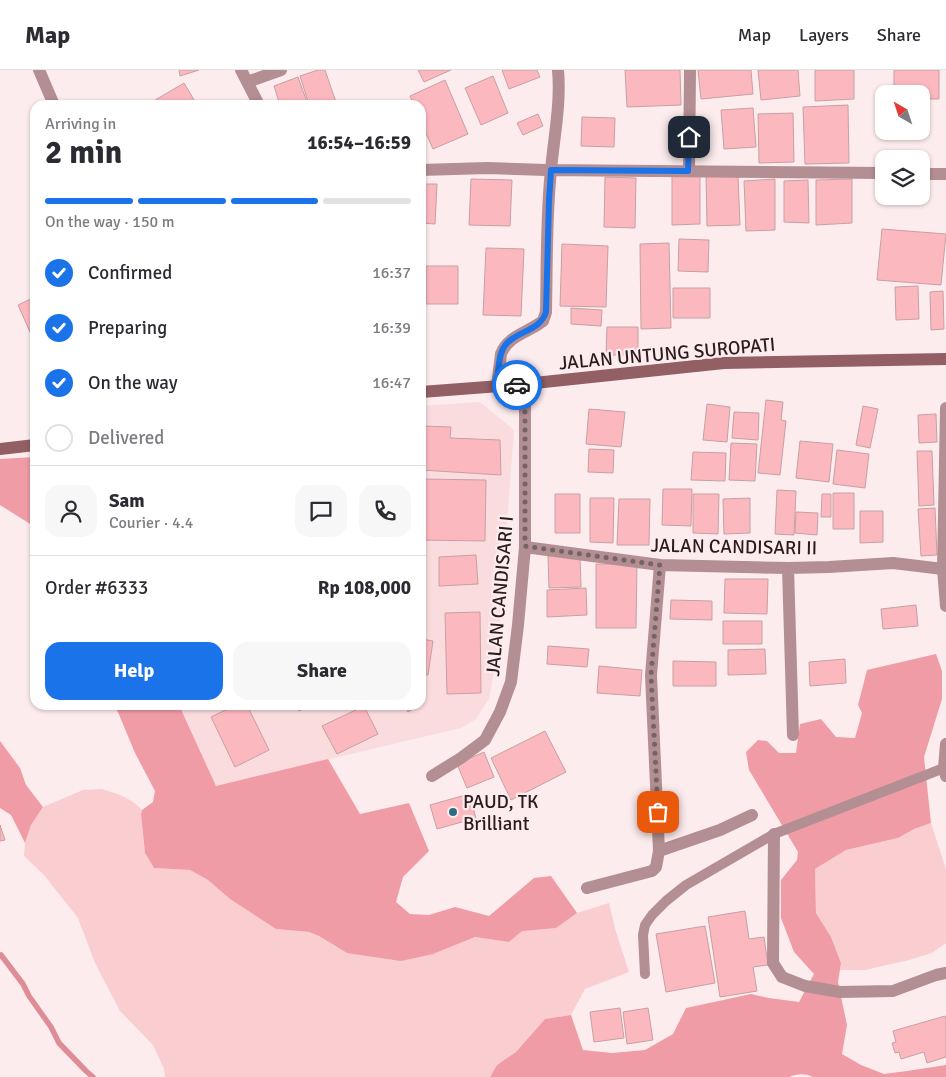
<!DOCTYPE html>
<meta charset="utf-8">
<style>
:root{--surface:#fff;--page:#f7f7f7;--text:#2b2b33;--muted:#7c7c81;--line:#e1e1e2;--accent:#1a73e8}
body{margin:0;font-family:Signika,sans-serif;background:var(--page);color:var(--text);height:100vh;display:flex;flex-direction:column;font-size:19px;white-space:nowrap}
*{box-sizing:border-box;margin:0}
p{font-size:16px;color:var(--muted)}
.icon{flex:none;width:28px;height:28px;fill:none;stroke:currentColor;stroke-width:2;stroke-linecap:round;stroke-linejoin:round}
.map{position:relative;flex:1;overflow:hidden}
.details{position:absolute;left:30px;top:30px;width:396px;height:610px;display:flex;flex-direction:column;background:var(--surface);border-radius:15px;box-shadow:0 1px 4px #0004}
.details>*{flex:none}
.needle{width:32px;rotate:321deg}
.tools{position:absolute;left:875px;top:15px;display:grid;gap:10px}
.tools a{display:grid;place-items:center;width:55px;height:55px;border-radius:10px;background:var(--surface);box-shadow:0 1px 4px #0004;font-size:25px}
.pin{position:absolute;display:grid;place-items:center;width:42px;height:42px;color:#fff;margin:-21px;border-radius:10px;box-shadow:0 2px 8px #0006}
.courier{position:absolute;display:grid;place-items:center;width:50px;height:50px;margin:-25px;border:4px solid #1a73e8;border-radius:50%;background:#fff;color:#222;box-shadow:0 1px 6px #0007}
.head em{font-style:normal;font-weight:800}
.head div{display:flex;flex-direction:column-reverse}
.head{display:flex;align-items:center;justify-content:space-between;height:85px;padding:0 15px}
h1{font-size:32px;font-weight:800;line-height:38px}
.bar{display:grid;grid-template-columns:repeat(4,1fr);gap:8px 5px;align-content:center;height:60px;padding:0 15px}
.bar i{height:6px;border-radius:4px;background:var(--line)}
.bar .active{background:var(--accent)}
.bar p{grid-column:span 4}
.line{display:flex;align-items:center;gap:12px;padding:0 15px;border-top:1px solid var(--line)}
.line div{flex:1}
.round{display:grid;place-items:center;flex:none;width:52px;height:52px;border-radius:15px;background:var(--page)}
ol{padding:0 15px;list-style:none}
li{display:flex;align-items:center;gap:15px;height:55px}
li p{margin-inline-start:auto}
li .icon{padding:5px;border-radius:50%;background:var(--accent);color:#fff;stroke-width:4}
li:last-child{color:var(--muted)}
li i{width:28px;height:28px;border:2px solid var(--line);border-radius:50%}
.button{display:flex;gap:10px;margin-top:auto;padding:10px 15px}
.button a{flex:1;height:58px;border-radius:15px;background:var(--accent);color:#fff;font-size:20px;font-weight:800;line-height:58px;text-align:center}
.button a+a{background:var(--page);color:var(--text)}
header{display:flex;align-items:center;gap:30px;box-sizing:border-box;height:70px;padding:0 25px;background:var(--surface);border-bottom:1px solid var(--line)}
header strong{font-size:24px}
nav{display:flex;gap:28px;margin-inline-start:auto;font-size:18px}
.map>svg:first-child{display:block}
.built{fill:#fadcdf}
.green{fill:#facdd1}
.forest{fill:#ef9ca6}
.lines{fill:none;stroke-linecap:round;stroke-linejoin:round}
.stream{stroke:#de8d96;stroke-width:5.5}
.building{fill:#fcb8bf;stroke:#c7a0a4}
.service{stroke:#b38e92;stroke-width:10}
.minor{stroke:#b38e92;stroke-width:12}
.tertiary{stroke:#b38e92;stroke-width:12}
.secondary{stroke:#925f65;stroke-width:12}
.done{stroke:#746466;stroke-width:5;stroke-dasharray:0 9}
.route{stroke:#1a73e8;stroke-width:6}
.poi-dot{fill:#2d6d82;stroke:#fdeced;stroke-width:2}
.labels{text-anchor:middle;stroke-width:4.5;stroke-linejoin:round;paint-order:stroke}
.street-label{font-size:19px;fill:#2a1b1d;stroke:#fdeced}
.poi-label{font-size:19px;fill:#2a1b1d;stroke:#fdeced;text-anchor:start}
</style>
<header>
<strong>Map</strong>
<nav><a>Map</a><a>Layers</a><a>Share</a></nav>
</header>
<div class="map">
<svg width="946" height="1007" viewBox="0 0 946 1007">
<rect width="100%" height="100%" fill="#fdeced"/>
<path class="built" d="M480,332L514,360L497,587L489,629L476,649L461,658L216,716L179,635H421V336Z"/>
<path class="green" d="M101,719C117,723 131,728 142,740L141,745L145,783L154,798L190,800L208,810L230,829L276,859L309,862L319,866L347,883L433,884L475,867L509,872L522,860L556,858L577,843L609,833L616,862L629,902L585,919L571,945L545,949L516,982L497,995L490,1007H165L164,999L153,975L120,941L95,893L78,848L44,805L24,786L25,773L31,755L43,737L83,720Z
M931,753L946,799V873L932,883L909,890L865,900H840L841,893L831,867L816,843L815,799L846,780L898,768L914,759Z"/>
<path class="forest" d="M35,387V457L0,435V389Z
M936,584L942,601V629L924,687L931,753L914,759L898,768L846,780L815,799L816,843L831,867L841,893L838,912L847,955L842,984L861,995L884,1004L907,1001L946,995V1007H813C804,1003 798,1004 789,1007H490L497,995L516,982L545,949L571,945L583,980L612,983L645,980L673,964L686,938L751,924L769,928L799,932L814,904L794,882L781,848V810L797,790L798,782L749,700L746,682L758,670L767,671L779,683H796L800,654L821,649L836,667L855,668L862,643L858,635L867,600Z
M115,635H179L216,716L328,689L360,744L409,733L429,781L403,807L396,832L410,844L429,845L455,837L489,846L534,808L551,806L577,843L556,858L522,861L509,872L475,867L433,884L401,891L347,883L319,866L309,862L276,859L230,829L208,810L190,800L154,798L145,783L141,744L142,740L153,732L155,721L135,683Z
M0,671L20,698L26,715L43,737L31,755L25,773L11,745L0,738Z"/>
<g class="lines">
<path class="stream" d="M1,885L23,914L29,926L51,957L59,973L86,1001L93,1007"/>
</g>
<path class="building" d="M179,0H199L180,6Z
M318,0H325L337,35H309L300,6Z
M418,0H451L424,12Z
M502,0H537L540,7L509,19Z
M625,0H680L681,35L627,37Z
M698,0H751L753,24L701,29Z
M758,0H798L800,26L761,30Z
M815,0H854V29L815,31Z
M894,0H939V29H921V24H894Z
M493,6L508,43L481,55L465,18Z
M298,7L308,35H280L274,16Z
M445,10L468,64L433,79L421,52V35H414L410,26Z
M184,13L197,35H147Z
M848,35L849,93L805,94L803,37Z
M753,38L756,77L724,79L721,40Z
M793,43L794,92L759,93L758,44Z
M538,44L543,56L523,65L517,53Z
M582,47L615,48L614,77L581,76Z
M672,106H700V154L672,155Z
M706,106H738L740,155L707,156Z
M605,107L636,108L635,158L604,157Z
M471,109L512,110L510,156L469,155Z
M775,109V160L746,161L744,111Z
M852,109V153L816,155V110Z
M808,110L809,153L784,152V111Z
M421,114H437L435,154L421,153Z
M882,159L946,164L941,215L877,210Z
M679,169L709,170L708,202L678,201Z
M669,173L671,258L641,259L640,174Z
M562,174L608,176L606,237L560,236Z
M486,178L524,179L521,246L483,245Z
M426,196H458V234H426Z
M918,216L919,249L896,250L895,217Z
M673,218H710V248H673Z
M943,221L944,259L931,260L930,222Z
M35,227V273L18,235Z
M571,238L602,240L601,256L571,254Z
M607,257H638V285H606Z
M766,330L783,332L781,350L786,351L780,405L758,403Z
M707,334L730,337L727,372L703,370Z
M863,336L878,339L870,378L856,375Z
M589,339L625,342L621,377L586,374Z
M734,342L759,343L758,370L732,368Z
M936,344L937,372L919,373L918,345Z
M422,356L451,357L450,368L500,370L501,405L421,400Z
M800,371L833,374L829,412L796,408Z
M731,373L757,374L755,411L729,410Z
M589,379L614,380L613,403L588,402Z
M837,380L869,384L865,418L833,414Z
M917,381H932L934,435L919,436Z
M693,382L726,383L725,411L691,410Z
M421,409L486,410L485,471L421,470Z
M663,419H692L691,456L662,455Z
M777,420L796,421L794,465L775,464Z
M833,423H854V459H833Z
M555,424H580V463H555Z
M693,424H719L718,464L693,463Z
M822,424H831V447H821Z
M590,428H614L613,473L590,472Z
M750,428V463L724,464L723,429Z
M619,429H650L649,475H617Z
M935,438L937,485L921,486L918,439Z
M860,441H883V472L860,473Z
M796,442L818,443L817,465L795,463Z
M476,485L478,514L439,516V487Z
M580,485L581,517L549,518L548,486Z
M596,494H637L636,558H596Z
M725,509H768L767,544L724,543Z
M586,518L587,545L547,547V520Z
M671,530L712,531V550L670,549Z
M916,535L918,556L883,559L881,539Z
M480,542L481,623L447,624L445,543Z
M723,551H762V574H723Z
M421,569L433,571L428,605L421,604Z
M548,576L589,579L587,597L547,594Z
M765,579L766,604L728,605V580Z
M845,589L846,613L810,616L809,592Z
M673,591L716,592V616H673Z
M599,596L642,600L640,626L597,623Z
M236,635H247L269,680L235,697L211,647Z
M296,635H310L299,641Z
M404,635H419L408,642Z
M364,636L378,664L337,684L322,656Z
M545,661L566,702L511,730L491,688Z
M484,682L494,707L467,718L457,694Z
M469,724L476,748L437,759L430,735Z
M0,755L5,770L0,771Z
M745,841L749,869L764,867L768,895L753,897L757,921L720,927L708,847Z
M705,856L715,913L666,922L656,864Z
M620,938L624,968L594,972L590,942Z
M648,938L653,970L627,974L623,942Z
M945,946L946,949V987L927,993L924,982L901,989L899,982L895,983L892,973L896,972L893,961Z"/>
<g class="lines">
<path class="service" d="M645,904L643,865L645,855L652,845L666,831L686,815L774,764L944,698"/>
<path class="minor" d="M241,0L259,35
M247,12L281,0
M421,100L487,98L546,100L884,103
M689,101L690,0
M921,104H946
M497,316L501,284C508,266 526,263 540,253L543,251L546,242C547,195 546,147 551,100C554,66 561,34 558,0
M946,338L943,499L946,536
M525,477L660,495L788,498L829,497L893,493L943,499
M788,498L793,665
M946,674L944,698L946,706
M432,706L461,688L485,670L500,642L511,612L518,555L525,477V314
M774,764L773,893L782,907L805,916L840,922L893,921L936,905L946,903
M659,781L720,760L752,745
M587,818L652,801L656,797L659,781L651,605L660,495"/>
<path class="tertiary" d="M39,0L54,35"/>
<path class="secondary" d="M421,322L525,314L724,293L946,289
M0,379L35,375"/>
</g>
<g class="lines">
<path class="done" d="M517,315L525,314V476L660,495L651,605L658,742"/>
<path class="route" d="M517,315L497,316C498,305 498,286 504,277C514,261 540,262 546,242L549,131L551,100L688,101L689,67"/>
</g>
<circle class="poi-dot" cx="453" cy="742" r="5"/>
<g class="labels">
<g class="street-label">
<text transform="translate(667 283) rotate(-5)" y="7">JALAN UNTUNG SUROPATI</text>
<text transform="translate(734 476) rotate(1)" y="7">JALAN CANDISARI II</text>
<text transform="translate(499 526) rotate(-85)" y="7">JALAN CANDISARI I</text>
</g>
<g class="poi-label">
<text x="463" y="738">PAUD, TK<tspan x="463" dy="22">Brilliant</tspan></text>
</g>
</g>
</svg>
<div class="tools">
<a><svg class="needle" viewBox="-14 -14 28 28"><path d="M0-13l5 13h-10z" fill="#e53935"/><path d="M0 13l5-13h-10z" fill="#7c7c81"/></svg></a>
<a><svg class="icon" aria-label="layers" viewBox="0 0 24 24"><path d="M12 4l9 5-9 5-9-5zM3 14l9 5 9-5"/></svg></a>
</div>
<div class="pin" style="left:658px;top:742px;background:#ea580c"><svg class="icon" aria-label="bag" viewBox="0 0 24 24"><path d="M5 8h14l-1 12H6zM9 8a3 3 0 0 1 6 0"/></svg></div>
<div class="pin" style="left:689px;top:67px;background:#1f2937"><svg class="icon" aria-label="home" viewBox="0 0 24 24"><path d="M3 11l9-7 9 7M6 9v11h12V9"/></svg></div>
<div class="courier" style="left:517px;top:315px"><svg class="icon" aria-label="car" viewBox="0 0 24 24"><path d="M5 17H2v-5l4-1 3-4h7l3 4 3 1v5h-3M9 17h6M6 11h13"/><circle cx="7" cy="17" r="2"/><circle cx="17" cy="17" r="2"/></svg></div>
<section class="details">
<div class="head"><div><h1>2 min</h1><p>Arriving in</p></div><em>16:54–16:59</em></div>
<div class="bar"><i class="active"></i><i class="active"></i><i class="active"></i><i></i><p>On the way · 150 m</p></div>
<ol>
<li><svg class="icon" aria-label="check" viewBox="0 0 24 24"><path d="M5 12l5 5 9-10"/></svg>Confirmed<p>16:37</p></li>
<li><svg class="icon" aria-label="check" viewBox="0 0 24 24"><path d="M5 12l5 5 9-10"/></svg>Preparing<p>16:39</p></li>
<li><svg class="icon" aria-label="check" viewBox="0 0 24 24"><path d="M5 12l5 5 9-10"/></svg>On the way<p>16:47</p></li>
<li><i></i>Delivered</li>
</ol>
<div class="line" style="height:90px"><a class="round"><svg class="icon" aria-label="person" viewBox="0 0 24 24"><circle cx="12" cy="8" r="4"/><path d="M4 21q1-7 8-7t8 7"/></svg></a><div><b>Sam</b><p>Courier · 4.4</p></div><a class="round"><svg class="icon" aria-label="chat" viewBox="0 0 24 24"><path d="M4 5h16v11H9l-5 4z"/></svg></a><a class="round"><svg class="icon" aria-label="phone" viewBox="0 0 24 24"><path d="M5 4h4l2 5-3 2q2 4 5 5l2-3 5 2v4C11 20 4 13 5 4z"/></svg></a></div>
<div class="line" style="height:65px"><div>Order #6333</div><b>Rp 108,000</b></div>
<div class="button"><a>Help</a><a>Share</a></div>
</section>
</div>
